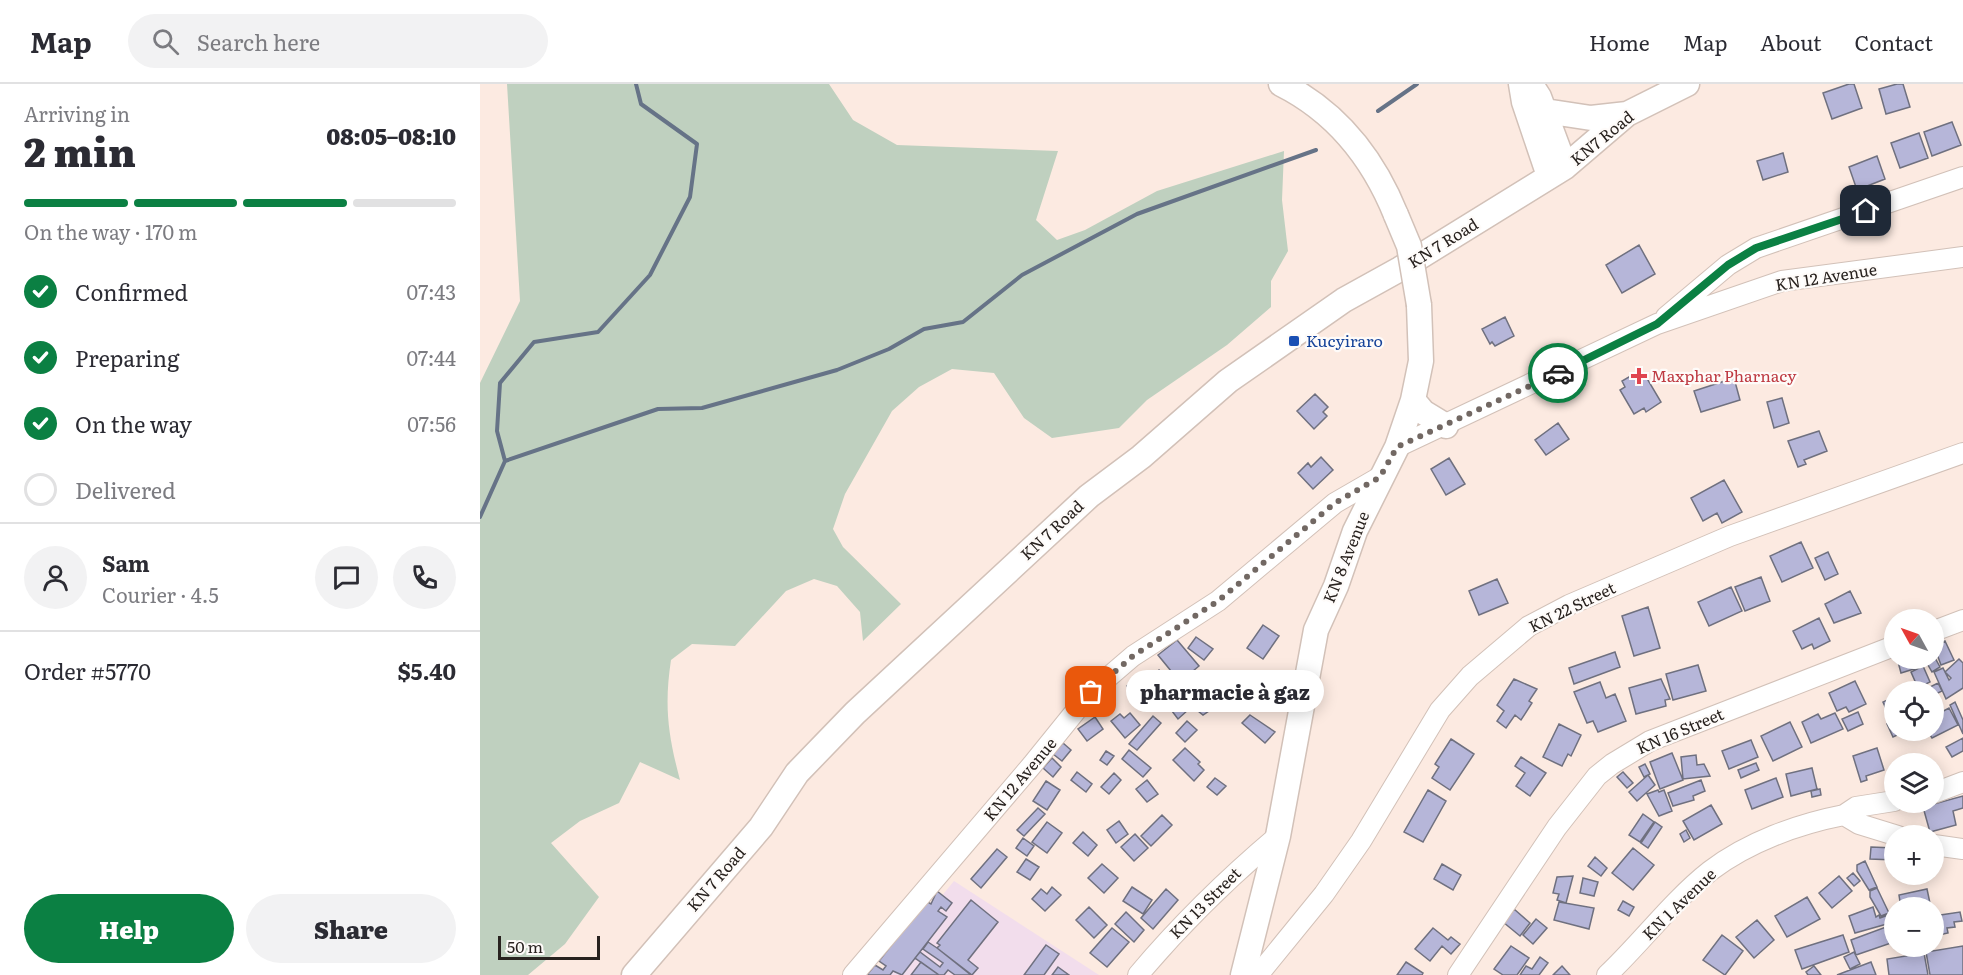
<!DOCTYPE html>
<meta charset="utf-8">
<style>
:root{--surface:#fff;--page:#f2f2f3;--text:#2b2b33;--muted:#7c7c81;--line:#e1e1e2;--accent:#0b8043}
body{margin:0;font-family:Literata,serif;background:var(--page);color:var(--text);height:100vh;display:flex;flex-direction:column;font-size:22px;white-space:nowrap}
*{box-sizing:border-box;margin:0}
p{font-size:20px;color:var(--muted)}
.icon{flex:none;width:33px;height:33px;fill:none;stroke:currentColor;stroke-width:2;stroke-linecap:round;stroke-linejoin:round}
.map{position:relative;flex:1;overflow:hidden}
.sheet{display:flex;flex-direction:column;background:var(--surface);width:480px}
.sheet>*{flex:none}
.needle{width:39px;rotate:310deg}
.fabs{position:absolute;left:1404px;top:525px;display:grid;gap:12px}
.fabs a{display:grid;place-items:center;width:60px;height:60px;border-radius:50%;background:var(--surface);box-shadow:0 3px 15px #0003;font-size:30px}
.scale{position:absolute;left:18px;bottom:15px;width:102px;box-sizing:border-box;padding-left:6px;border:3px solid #28221f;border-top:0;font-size:16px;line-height:21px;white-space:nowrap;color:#28221f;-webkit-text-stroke:4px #fefbf9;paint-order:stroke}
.pin{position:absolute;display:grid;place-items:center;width:51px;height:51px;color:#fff;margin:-26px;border-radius:12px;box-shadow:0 3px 9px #0006}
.courier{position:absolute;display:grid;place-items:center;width:60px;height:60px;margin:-30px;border:4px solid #0b8043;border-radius:50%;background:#fff;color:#222;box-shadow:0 2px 8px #0007}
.bubble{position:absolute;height:42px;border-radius:21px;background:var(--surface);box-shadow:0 3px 15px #0003;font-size:20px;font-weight:800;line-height:42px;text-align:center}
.overview em{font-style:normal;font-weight:800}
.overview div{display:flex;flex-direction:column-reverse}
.overview{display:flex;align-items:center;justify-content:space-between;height:102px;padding:0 24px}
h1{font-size:39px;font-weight:800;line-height:45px}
.bar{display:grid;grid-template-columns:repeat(4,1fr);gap:9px 6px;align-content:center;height:72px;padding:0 24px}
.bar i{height:8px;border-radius:4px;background:var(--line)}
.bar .selected{background:var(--accent)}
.bar p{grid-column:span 4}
.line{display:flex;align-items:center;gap:15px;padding:0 24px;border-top:2px solid var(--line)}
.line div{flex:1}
.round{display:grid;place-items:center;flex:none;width:63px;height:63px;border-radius:32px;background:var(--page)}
ol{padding:0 24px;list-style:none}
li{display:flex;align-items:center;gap:18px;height:66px}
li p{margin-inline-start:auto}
li .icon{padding:6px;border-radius:50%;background:var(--accent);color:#fff;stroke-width:4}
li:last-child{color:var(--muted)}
li i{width:33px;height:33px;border:3px solid var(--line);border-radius:50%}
.action{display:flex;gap:12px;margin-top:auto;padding:12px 24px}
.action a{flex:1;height:69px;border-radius:36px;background:var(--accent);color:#fff;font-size:24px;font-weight:800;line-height:69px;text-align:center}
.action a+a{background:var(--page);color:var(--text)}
header{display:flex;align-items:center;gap:36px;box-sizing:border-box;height:84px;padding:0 30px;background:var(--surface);border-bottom:2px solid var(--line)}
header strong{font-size:28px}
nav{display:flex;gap:33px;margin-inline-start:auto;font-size:21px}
.search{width:420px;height:54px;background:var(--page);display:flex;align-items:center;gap:15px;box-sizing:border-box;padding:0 21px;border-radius:33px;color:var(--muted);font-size:22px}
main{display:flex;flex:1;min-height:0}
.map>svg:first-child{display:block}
.medical{fill:#f2ddec}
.green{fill:#bfd0bf}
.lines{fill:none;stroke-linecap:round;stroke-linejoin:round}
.stream{stroke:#667387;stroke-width:4}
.building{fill:#b6b6d9;stroke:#6f707f;stroke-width:1.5}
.minor-casing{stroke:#d2c1b8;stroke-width:22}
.major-casing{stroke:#d2c1b8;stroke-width:27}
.minor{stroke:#fff;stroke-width:20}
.major{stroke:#fff;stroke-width:24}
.major-bridge-casing{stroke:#d2c1b8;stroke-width:27;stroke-linecap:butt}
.major-bridge{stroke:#fff;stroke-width:24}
.done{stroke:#726863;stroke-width:6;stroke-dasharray:0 10.8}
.route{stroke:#0b8043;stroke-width:8}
.transit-dot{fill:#1a4fb4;stroke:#fefbf9;stroke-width:2}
.health-dot{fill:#e0444e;stroke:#fefbf9;stroke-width:2}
.labels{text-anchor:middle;stroke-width:4.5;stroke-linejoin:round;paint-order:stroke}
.street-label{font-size:16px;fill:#28221f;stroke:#fefbf9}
.transit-label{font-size:16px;fill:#164399;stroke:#fefbf9;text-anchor:start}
.health-label{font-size:16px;fill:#be3a42;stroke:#fefbf9;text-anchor:start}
</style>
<header>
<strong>Map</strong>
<div class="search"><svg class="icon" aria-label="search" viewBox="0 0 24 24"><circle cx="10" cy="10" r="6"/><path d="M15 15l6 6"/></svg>Search here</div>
<nav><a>Home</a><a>Map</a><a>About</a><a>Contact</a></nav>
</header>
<main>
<section class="sheet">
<div class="overview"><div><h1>2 min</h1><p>Arriving in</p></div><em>08:05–08:10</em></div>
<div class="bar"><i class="selected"></i><i class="selected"></i><i class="selected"></i><i></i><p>On the way · 170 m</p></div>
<ol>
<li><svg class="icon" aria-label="check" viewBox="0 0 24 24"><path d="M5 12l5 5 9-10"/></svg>Confirmed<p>07:43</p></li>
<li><svg class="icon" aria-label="check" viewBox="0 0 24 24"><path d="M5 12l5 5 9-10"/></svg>Preparing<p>07:44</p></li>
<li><svg class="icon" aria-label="check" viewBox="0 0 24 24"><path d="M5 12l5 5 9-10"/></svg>On the way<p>07:56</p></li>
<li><i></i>Delivered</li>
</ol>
<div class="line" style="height:108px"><a class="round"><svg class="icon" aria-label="person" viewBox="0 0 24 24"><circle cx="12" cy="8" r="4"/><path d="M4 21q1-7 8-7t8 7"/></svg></a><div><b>Sam</b><p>Courier · 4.5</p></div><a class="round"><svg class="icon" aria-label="chat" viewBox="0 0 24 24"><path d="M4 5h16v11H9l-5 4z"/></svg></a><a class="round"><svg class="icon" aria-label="phone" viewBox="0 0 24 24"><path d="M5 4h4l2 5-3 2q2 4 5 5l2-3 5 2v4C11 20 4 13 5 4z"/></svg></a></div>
<div class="line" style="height:78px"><div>Order #5770</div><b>$5.40</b></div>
<div class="action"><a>Help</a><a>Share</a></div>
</section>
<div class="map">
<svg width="1483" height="891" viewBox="0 0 1483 891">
<rect width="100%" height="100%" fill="#fceae1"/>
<path class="medical" d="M474,797L619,891H397Z"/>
<path class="green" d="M27,0H349L373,36L417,61L578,67L556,136L577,156L605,146L677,107L804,67L802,116L808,167L791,197V223L747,261L667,316L639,344L572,354L544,334L514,289L472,285L439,303L412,327L365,410L353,445L363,463L421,520L383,557L380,528L357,502L334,495L306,507L255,562L212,560L191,576C184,622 188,651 200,696L160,678L139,719L100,737L71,759L119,813L85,860L48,891H0V299L40,217Z"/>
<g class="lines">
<path class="stream" d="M898,27L937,0
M25,377L17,347L20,299L54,258L118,248L170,191L210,113L217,60L161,20L156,0
M0,433L25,377L178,325L222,324L357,286L409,265L444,245L483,238L542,191L657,130L836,66"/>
</g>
<path class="building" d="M1369,0H1374L1382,24L1352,35L1343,9Z
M1417,0H1423L1430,23L1406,30L1399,5Z
M1472,38L1481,61L1452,72L1444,48Z
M1439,49L1448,74L1420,84L1411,59Z
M1303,69L1308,88L1283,96L1277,77Z
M1397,72L1405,95L1377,106L1369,83Z
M1159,161L1175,190L1142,209L1126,181Z
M1025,233L1034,252L1015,262L1012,258L1010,260L1002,245Z
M1154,290L1158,295L1165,291L1181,318L1166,328L1164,324L1154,330L1140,306L1145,303L1142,297Z
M1254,294L1260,316L1221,328L1214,307Z
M835,310L848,323L843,328L847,332L834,345L817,327Z
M1302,314L1309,339L1294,344L1287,318Z
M1078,339L1089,355L1066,371L1055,356Z
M1339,347L1347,367L1324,376L1326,380L1318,383L1308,357Z
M841,373L853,386L833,405L818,389L828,379L831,383Z
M969,374L985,400L966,411L951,385Z
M1244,396L1262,428L1242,439L1237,429L1223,437L1211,414Z
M1321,458L1333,484L1302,498L1290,472Z
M1348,468L1358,490L1345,496L1335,474Z
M1281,493L1290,517L1265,527L1255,503Z
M1017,495L1028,519L999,531L989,507Z
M1251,503L1262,527L1229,542L1218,518Z
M1370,507L1381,529L1354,539L1345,520Z
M1168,523L1180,564L1154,572L1142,532Z
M1339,534L1350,557L1334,565L1332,560L1322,565L1313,547Z
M783,541L799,552L783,575L767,564Z
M716,553L733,565L724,576L708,564Z
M697,556L719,582L700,598L678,571Z
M1465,557L1474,576L1461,581L1454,562Z
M1135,568L1140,583L1094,600L1089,584Z
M1454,572L1460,583L1452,588L1444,574H1454Z
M1417,574H1431L1434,585L1421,589Z
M1479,575L1483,579V604L1466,615L1454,588L1463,584L1469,596L1471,594L1465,588Z
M1218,581L1226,607L1193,616L1186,590Z
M1443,582L1450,598L1438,604L1431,588Z
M679,586L687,598L671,608L663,597Z
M1034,595L1057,605L1049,617L1052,619L1041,636L1035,631L1026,644L1017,637L1024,627L1017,621Z
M1181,595L1190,615L1185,616L1186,622L1156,630L1149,604Z
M1375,597L1386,620L1369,628L1366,623L1357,627L1349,609Z
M1120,598L1126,614L1135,610L1146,637L1118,648L1113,637L1107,639L1094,608Z
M652,599L659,610L653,613L647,602Z
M693,599L698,609L678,620L673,609Z
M1458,599L1462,607L1454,611V608H1440Z
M726,602L736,614L730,619L732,625L723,631L718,627L722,623L714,612Z
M763,607L778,617L773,625L769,622L765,627L754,620Z
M1414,613V629L1409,631L1403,618Z
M702,618L708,626L698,635L692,627Z
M1475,618L1483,636V650L1470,621Z
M1469,624L1478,641L1452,654L1447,646H1454V632Z
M1378,628L1383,640L1368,647L1362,635Z
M650,629L660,641L645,654L631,637L640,630L644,634Z
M1355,629L1363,645L1331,659L1322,638L1338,630L1341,635Z
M770,631L795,648L785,659L762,639Z
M673,632L681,639L657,666L649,660Z
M615,633L623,645L607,657L598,645Z
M707,637L717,646L705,658L696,649Z
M1414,637V646H1428L1413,653L1407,640Z
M1310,638L1322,663L1293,677L1281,652Z
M1079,640L1101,651L1091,672L1088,670L1082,682L1063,673Z
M1483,654V667L1472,673L1466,663Z
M971,655L994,670L970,706L952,694L959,683L955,680Z
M1271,656L1278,673L1249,685L1242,667Z
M583,659L591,666L582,677L573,670Z
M705,664L720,678L718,680L724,686L714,697L693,676Z
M1397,664L1404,686L1386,692L1387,696L1381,698L1373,672Z
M649,666L671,684L663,693L642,675Z
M626,667L634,672L627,681L620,676Z
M1192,669L1203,696L1180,705L1170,678Z
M1216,671L1217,681L1224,680L1230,692L1203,695L1201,673Z
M1041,673L1066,689L1050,712L1036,702L1045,689L1035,682Z
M572,674L581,683L573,693L563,684Z
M1276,679L1279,686L1261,694L1258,686Z
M1165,680L1170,690L1164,693L1159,683Z
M1332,684L1337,705L1311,712L1306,690Z
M597,688L612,700L606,708L591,696Z
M1143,688L1153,699L1147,704L1137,693Z
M634,689L641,696L629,710L621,703Z
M1168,691L1175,701L1157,717L1149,708Z
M735,694L746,702L737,711L727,703Z
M1296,694L1303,713L1272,725L1265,706Z
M667,696L678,710L667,718L656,705Z
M1221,696L1225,707L1213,712L1214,716L1193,722L1188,709Z
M566,697L580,706L567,726L553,717Z
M1340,705L1341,711L1332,713L1331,707Z
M948,706L966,717L943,758L924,748Z
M1178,706L1179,708L1184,706L1192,727L1179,732L1167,710Z
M1483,712V724L1473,727L1476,741L1450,748L1443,723Z
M1231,721L1242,740L1214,756L1203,737Z
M558,724L565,730L544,752L537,746Z
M1163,730L1174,738L1160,758L1149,751Z
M682,731L692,741L671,762L661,752Z
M639,737L648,750L636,759L627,746Z
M567,738L582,749L567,769L552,758Z
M1175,738L1182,743L1168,764L1161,759Z
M1206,746L1210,754L1204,758L1200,750Z
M603,748L617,761L608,772L593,759Z
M655,750L668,764L654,777L641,763Z
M543,754L554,762L547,772L536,764Z
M1391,763L1414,764V776L1390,775Z
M1153,764L1174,781L1153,806L1132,789Z
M517,765L527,773L501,804L491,795Z
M1115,773L1127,784L1121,792L1108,782Z
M546,775L559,783L550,796L537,788Z
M1385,777L1397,803L1389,806L1377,787V781Z
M622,780L638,794L624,809L608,794Z
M962,780L981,791L973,806L954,795Z
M1373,789L1380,797L1374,802L1367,794Z
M1093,792L1086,819L1077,816L1079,810L1073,809L1077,793Z
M1359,792L1372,807L1352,824L1339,809Z
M1103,794L1118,798L1114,812L1100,809Z
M572,803L581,811L565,827L552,815L561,805L567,810Z
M652,803L672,816L663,830L643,817Z
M1397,804L1409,829L1401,832L1390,813V807Z
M686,805L698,816L673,845L661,834Z
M1447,805L1451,824H1421L1419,811Z
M457,807L472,819L466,827L461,823L458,827L467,833L422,891L413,887L410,891H387L395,881L403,886L406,882L399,877L446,817L451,820Z
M1327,813L1340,835L1307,853L1295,832Z
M491,816L518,838L488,876L498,884L492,891L457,864L460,861L457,859Z
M1143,817L1154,823L1149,832L1138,826Z
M1079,818L1114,824L1109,845L1074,836Z
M609,823L627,841L614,854L596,836Z
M1393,823L1396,833L1399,831L1400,834L1411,830L1414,838L1375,849L1369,832Z
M1034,825L1050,839L1040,852L1023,838Z
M646,828L664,846L654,858L635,840Z
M1480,828L1482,837L1474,838L1475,843L1467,844L1468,849L1454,852V832Z
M1056,835L1067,844L1053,860L1043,851Z
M1277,836L1294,856L1274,874L1256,853Z
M1414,840V858L1376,871L1371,856Z
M632,844L649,858L627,883L610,869Z
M953,844L968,856L971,853L980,860L971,870L962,862L950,877L935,865Z
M1242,851L1263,867L1245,891L1223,876Z
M1363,851L1369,868L1322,885L1315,866Z
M448,858L457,864L491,891H475L468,886L464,891H459L435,874L440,868L460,883L463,879L443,865Z
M566,861L579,870L564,891H544Z
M1031,862L1049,874L1037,891H1023L1014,885Z
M1483,862V891H1450L1446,868Z
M1374,868L1380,880L1370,885L1364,873Z
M1444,869L1448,891H1409L1407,875Z
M1060,873L1068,879L1059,891H1040L1046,882L1052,885Z
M441,878L459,891H431Z
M926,878L943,889L942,891H917Z
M1391,878L1396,891H1357Z
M1082,882L1090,891H1073Z
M1334,882L1341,891H1328L1326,888Z
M578,883L589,891H572Z"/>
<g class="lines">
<g class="minor-casing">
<path id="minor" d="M1186,233L1248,181L1276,164L1483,93
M917,363L1177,240L1302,197L1483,173
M1454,547L1483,536
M1454,709L1483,698
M1364,731L1379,740L1418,752
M1454,761L1483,765
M373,891L552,681L611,608L653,572L738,517L855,419L900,393
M658,891C701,840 747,795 798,752
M778,891L844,810L881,757L960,626L990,592L1049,542L1089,521L1250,452L1483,369
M978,891L1077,743L1117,692L1132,680L1170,657L1414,562
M1127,891C1162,858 1192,817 1230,787C1268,758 1318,740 1364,731L1376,723L1414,717"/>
</g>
<g class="major-casing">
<path id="major" d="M801,0C857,28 893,74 916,131
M1041,0L1044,18L1069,92
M1052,2L1059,13L1085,83
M1065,27L1111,34L1147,30
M933,316L943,328L966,342
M154,891L281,743L317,689L375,629L609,412L661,373L748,297L864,216L920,185L1085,83L1147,30L1207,0
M763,891L798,752L836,546L856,502L875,447L917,363L933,316L941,277L939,221"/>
</g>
<use href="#minor" class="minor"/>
<use href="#major" class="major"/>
<g class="major-bridge-casing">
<path id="major-bridge" d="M916,131L929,162L939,221"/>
</g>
<use href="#major-bridge" class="major-bridge"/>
</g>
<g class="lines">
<path class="done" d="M611,608L653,572L738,517L855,419L900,393L917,363L1078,289"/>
<path class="route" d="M1078,289L1177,240L1248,181L1276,164L1386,127"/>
</g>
<rect class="transit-dot" x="808" y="251" width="12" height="12" rx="3"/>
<path class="health-dot" d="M1156 283h6v6h6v6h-6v6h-6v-6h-6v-6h6z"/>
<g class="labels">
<g class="street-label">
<text transform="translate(1122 54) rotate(-39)" y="6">KN7 Road</text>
<text transform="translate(963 159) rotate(-32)" y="6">KN 7 Road</text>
<text transform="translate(1346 193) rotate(-9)" y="6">KN 12 Avenue</text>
<text transform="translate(572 446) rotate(-43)" y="6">KN 7 Road</text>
<text transform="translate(866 473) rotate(-68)" y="6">KN 8 Avenue</text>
<text transform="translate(1092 523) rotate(-26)" y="6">KN 22 Street</text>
<text transform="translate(1200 647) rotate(-23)" y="6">KN 16 Street</text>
<text transform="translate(540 695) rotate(-50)" y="6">KN 12 Avenue</text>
<text transform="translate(236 795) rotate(-49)" y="6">KN 7 Road</text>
<text transform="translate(725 819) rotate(-45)" y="6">KN 13 Street</text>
<text transform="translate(1199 820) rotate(-44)" y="6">KN 1 Avenue</text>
</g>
<g class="transit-label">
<text x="826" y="263">Kucyiraro</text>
</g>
<g class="health-label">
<text x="1171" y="298">Maxphar Pharnacy</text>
</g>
</g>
</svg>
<div class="fabs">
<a><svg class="needle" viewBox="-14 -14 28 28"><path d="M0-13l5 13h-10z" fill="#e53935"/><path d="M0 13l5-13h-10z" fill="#7c7c81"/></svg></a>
<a><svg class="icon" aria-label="locate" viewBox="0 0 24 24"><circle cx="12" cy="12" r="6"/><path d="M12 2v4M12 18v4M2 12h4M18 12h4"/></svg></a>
<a><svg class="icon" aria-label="layers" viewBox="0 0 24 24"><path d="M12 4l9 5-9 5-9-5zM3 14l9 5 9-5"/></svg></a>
<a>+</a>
<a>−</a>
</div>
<div class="scale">50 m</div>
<div class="pin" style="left:611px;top:608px;background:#ea580c"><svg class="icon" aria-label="bag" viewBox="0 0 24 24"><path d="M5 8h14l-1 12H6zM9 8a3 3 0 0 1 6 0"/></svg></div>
<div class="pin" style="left:1386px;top:127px;background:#1f2937"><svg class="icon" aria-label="home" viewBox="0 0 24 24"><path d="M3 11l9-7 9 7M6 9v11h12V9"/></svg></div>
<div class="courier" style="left:1078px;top:289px"><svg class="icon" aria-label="car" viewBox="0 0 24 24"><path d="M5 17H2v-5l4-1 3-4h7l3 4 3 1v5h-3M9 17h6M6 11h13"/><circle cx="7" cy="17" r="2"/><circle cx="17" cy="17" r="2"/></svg></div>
<div class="bubble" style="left:646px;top:586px;width:198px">pharmacie à gaz</div>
</div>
</main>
